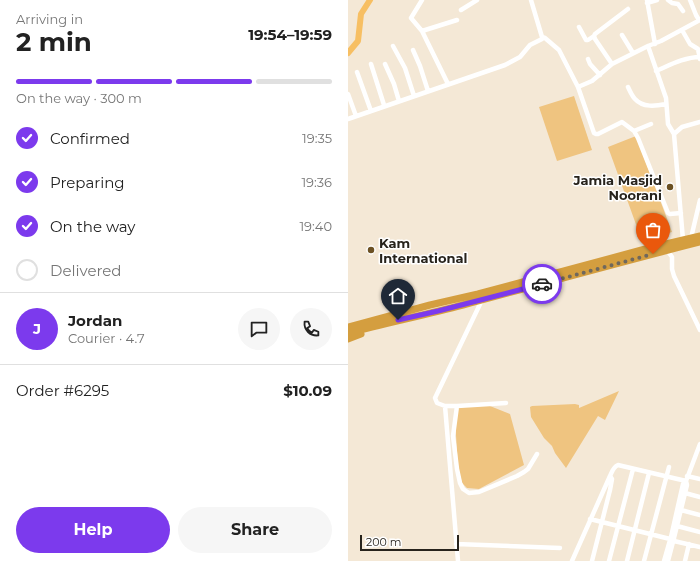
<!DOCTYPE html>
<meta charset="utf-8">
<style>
:root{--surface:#fff;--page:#f6f6f6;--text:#222;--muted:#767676;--line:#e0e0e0;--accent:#7c3aed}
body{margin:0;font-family:Montserrat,sans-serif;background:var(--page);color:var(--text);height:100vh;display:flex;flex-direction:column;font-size:15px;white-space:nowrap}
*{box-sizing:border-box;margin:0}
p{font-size:13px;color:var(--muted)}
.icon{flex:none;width:22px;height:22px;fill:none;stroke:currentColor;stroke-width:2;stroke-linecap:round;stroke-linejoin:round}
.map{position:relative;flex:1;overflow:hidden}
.sheet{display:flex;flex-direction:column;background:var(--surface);width:348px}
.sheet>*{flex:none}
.scale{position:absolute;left:12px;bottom:10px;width:99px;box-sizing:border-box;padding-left:4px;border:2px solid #27231c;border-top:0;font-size:11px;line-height:14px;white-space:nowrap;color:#27231c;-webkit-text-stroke:3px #fff;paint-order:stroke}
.pin{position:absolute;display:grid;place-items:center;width:34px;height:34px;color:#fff;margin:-41px -17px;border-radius:50% 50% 50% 0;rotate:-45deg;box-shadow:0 0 4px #0007}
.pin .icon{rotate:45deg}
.courier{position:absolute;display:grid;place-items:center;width:40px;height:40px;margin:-20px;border:3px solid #7c3aed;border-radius:50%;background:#fff;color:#222;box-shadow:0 1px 5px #0007}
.headline em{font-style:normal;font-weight:700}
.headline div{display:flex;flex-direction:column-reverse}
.headline{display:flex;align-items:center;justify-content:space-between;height:68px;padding:0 16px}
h1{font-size:26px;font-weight:700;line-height:30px}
.bar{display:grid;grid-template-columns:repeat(4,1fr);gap:6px 4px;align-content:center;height:48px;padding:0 16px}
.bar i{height:5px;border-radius:3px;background:var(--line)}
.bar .on{background:var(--accent)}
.bar p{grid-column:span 4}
.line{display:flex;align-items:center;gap:10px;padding:0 16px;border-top:1px solid var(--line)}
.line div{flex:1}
.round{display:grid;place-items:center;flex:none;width:42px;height:42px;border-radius:21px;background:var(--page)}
ol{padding:0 16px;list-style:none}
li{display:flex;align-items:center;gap:12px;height:44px}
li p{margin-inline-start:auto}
li .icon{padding:4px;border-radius:50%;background:var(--accent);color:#fff;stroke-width:4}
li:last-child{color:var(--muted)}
li i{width:22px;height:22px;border:2px solid var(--line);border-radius:50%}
.action{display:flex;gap:8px;margin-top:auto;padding:8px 16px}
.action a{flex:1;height:46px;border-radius:24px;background:var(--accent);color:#fff;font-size:16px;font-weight:700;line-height:46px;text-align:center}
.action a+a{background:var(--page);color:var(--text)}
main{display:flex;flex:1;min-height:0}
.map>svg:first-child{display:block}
.green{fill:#efc480}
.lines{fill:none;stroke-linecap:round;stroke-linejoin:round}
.river{stroke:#f7bf63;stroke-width:6}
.minor{stroke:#fff;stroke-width:4.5}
.highway{stroke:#d49e3f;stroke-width:7}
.done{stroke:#6f685d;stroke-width:4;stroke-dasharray:0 7.2}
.route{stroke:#7c3aed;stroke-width:5}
.poi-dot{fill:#6c5123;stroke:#fff;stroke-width:1.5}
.labels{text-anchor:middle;stroke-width:3;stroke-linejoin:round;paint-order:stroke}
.poi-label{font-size:13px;font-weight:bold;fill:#27231c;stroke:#fff;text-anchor:end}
</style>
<main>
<section class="sheet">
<div class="headline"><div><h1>2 min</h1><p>Arriving in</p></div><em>19:54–19:59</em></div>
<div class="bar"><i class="on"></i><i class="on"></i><i class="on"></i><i></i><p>On the way · 300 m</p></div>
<ol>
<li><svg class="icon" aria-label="check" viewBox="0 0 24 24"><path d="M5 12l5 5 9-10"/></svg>Confirmed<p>19:35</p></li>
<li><svg class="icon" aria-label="check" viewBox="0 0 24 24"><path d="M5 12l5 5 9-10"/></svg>Preparing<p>19:36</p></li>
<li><svg class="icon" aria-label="check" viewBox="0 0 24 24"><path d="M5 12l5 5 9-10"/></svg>On the way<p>19:40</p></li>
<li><i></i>Delivered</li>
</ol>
<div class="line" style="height:72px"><b class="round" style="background:var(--accent);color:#fff">J</b><div><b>Jordan</b><p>Courier · 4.7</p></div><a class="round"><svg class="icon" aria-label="chat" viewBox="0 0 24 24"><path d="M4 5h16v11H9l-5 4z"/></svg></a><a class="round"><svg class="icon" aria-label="phone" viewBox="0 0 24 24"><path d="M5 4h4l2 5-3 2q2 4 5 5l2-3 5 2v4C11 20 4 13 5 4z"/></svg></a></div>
<div class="line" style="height:52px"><div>Order #6295</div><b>$10.09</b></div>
<div class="action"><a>Help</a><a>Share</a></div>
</section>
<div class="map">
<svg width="352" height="561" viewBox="0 0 352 561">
<rect width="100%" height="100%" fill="#f4e8d6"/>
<path class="green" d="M226,96L244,150L209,161L191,107Z
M288,136L324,232L294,241L260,147Z
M271,391L257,420L250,416L218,468L207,453L204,446L196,438L183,417L182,407L184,406L227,404L231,405V408Z
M137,404L162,414L176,465L131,489L119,488L114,483L110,468L108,435V407Z"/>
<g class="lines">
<path class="river" d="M0,53L10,41L13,14L22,0"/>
<path class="minor" d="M74,0L63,18L74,31L100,84
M183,0L194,37
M299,0L307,44
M320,0L324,3L330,4L335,11
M342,0L348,15L351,20
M299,3L309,0
M113,10L129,0
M231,27L238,40H240L246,36
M334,30L342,44L350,49L352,59
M74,31L109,20
M274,35L285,53
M45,46L57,68L66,96
M300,46L318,98L320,124L326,134L335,240
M65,50L72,66L80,91
M240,59L242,64L252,75
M23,64L36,105
M37,64L46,84L51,101
M264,64L247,39L246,36L247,34L280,9
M308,71C322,65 337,57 352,57
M9,72L23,111
M230,87L244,81L264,64L300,46L313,41L352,20
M280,87C282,91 284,96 287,99C295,108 308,106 318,104
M0,94L8,116
M0,119L157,65L172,57L182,45L194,39V37L197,38L211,50L230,87L246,133L248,134H250L274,122L286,131L290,138L320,213L322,214L333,213
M286,131L303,124
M326,134L334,127L352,122
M343,238L352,200
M319,250L324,257V269L326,276L352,330
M134,300L87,398L89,403L97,406H109L158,403
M97,406L110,561
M109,406L105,436L109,469L112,483L115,489L121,493L131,492L169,476L176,472L180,469L189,454
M339,476L352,479
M337,493L352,497
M333,510L352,515
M242,519L322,539
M329,526L352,532
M323,537L326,538V541L324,542L322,541V539L323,537L335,484L338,481L352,444
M326,538L339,485L338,481
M326,541L352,547
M108,544L212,548
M224,561L262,476C264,472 265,467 270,465L338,481
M244,561L262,490L264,479L262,476
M261,561L285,469
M279,561L301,473
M296,561L321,467
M316,561L322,540
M320,561L325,542
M337,561L341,544"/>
<path class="highway" d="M0,327L82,305L130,294L301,248L352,236
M0,333C38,323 77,315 115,305C194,284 273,262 352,242
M0,339L13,334"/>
</g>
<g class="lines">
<path class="done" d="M194,284L305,254"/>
<path class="route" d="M50,320L90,311L194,284"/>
</g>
<g class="poi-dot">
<circle cx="322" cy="187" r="4"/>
<circle cx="23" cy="250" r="4"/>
</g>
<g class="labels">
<g class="poi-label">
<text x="314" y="185">Jamia Masjid<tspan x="314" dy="15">Noorani</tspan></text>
<text x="31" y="248" text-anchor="start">Kam<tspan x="31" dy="15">International</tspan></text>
</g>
</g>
</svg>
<div class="scale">200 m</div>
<div class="pin" style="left:305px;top:254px;background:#ea580c"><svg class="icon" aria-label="bag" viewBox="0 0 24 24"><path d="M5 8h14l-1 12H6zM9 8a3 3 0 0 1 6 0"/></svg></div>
<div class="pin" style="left:50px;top:320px;background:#1f2937"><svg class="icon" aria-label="home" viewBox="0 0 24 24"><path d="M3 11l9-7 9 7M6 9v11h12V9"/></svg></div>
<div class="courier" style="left:194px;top:284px"><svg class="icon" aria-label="car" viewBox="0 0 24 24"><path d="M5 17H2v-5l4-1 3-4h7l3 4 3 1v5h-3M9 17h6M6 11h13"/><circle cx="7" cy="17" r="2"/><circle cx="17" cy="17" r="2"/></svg></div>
</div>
</main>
